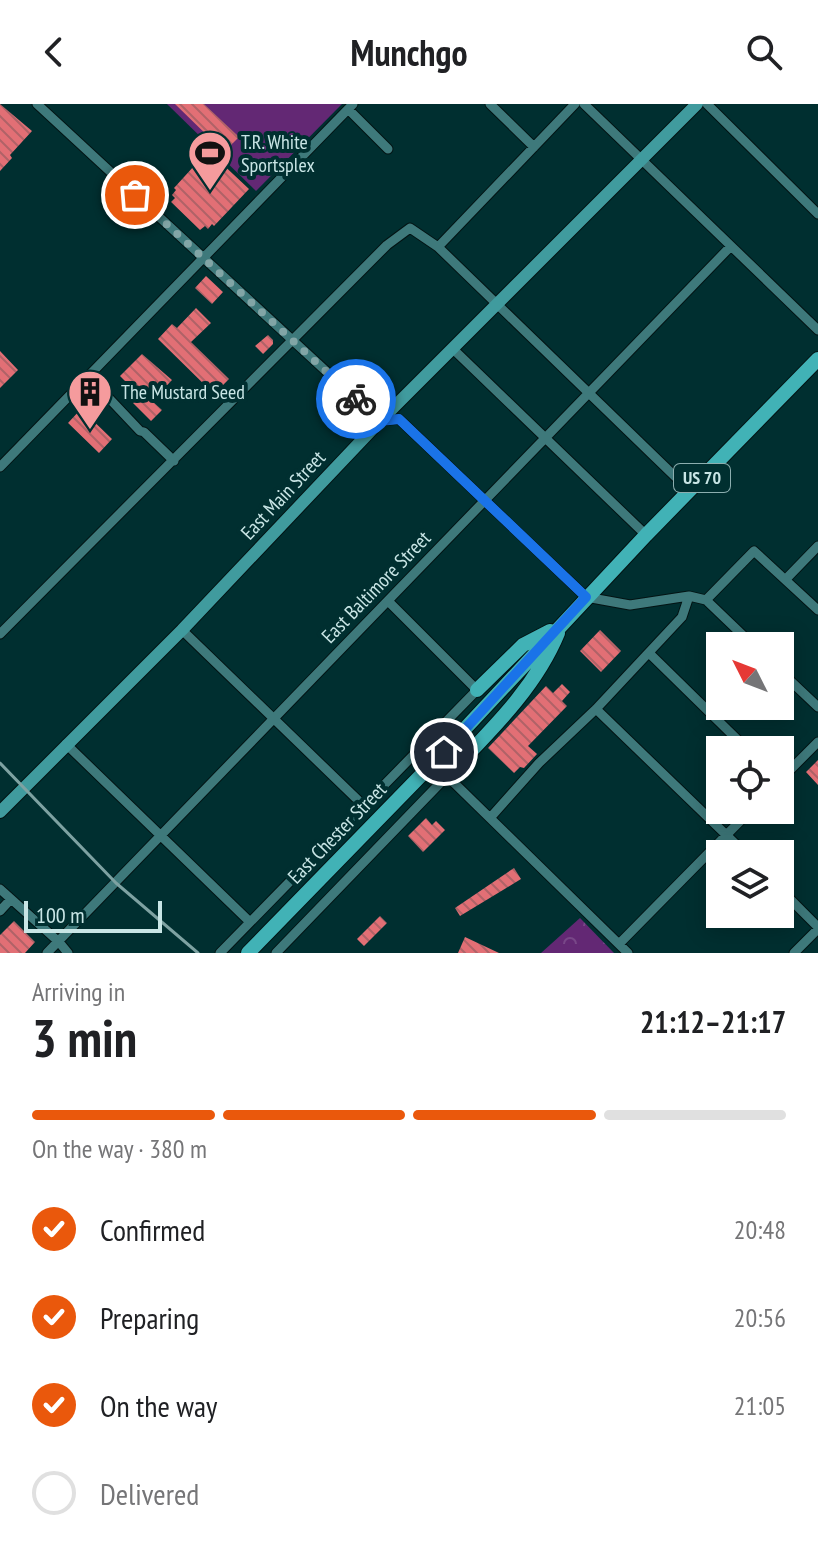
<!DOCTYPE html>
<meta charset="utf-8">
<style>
:root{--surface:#fff;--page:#f2f2f2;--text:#202124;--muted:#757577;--line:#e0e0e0;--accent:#ea580c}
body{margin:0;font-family:"PT Sans Narrow",sans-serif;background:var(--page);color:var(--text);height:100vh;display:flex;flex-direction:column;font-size:30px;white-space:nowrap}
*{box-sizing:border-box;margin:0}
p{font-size:26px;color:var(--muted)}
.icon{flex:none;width:44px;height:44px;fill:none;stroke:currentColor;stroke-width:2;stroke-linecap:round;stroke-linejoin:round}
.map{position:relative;height:849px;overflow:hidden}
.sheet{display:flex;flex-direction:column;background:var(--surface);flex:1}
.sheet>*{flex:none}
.needle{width:52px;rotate:312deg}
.controls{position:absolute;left:706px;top:528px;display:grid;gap:16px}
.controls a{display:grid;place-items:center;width:88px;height:88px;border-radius:0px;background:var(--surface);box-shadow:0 4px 20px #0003;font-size:40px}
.scale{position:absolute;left:24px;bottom:20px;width:138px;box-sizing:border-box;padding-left:8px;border:4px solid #c8e5e5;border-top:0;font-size:22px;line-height:28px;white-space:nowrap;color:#c8e5e5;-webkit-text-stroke:6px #002f30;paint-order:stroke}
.pin{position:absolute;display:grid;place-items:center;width:68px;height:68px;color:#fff;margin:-34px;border:4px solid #fff;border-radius:50%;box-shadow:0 2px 8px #0007}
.courier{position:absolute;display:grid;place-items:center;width:80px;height:80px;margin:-40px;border:6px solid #1a73e8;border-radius:50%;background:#fff;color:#222;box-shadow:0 2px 10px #0007}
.overview em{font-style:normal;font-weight:600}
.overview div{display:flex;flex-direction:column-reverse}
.overview{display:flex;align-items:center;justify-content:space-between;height:136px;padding:0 32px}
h1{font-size:52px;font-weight:600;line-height:60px}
.bar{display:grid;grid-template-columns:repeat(4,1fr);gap:12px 8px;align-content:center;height:96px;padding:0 32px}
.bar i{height:10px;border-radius:6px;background:var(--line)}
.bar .current{background:var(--accent)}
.bar p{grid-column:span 4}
ol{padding:0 32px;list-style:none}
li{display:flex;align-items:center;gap:24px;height:88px}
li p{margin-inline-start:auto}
li .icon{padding:8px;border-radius:50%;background:var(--accent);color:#fff;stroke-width:4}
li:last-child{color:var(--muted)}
li i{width:44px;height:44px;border:4px solid var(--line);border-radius:50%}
header{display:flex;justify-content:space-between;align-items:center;height:104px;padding:0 32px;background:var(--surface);font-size:36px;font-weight:600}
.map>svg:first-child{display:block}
.forest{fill:url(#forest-crowns)}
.pitch{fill:#632874}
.building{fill:url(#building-back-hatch)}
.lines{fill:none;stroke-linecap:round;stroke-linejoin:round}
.minor-casing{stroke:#031414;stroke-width:11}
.major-casing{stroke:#031414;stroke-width:14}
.highway-casing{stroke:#031414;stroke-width:16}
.minor{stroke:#3e797b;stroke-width:9}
.major{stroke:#409b9e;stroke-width:12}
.highway{stroke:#41b2b6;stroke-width:14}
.rail{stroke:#7ea2a2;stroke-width:3}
.done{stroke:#82a5a6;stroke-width:8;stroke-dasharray:0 14.4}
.route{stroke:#1a73e8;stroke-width:10}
.labels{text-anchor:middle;stroke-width:8;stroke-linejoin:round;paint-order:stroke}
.shield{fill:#002f30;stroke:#8caeaf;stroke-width:2}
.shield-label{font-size:18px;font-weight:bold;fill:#c8e5e5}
.poi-label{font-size:20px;fill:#c8e5e5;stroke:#002f30;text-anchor:start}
.street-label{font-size:20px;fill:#c8e5e5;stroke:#002f30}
</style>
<header><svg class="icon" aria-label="back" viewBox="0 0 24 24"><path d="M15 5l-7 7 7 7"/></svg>Munchgo<svg class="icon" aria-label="search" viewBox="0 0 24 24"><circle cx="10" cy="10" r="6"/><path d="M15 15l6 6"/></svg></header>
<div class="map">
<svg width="818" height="849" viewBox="0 0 818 849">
<defs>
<pattern id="forest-crowns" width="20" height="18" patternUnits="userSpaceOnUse" patternTransform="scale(2)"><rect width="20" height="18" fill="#632874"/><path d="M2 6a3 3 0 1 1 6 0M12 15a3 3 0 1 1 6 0" fill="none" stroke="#784788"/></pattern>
<pattern id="building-back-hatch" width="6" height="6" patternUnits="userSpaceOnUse" patternTransform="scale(2)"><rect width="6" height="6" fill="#e26f75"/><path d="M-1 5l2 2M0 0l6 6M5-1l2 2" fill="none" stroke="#b06267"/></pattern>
</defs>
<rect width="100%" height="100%" fill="#002f30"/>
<path class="forest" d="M580,814L614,849H541Z"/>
<path class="pitch" d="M167,0H342L256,87Z"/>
<path class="building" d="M0,0L32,27L10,51L12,54L0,67Z
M175,0H204L239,33L217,55L249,85L214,122L212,120L208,125L205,122L200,126L171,98L175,94L172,91L176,86L174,84L215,39Z
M206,172L223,188L212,200L195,184Z
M196,204L211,219L191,238L229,275L214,290L158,235L172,220L177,224Z
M268,231L273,236V240L263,250L255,242Z
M0,247L18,266L0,284Z
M142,250L172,276L152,297L162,306L151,317L130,296L137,289L120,272Z
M81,305L112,335L99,349L68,319Z
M600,526L621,547L601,568L580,547Z
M562,580L570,588L562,597L567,602L528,642L537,650L524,664L520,663L514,669L488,644L546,582L553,589Z
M818,656V681L806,668Z
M426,714L432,721L436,717L445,726L423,748L408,732Z
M514,764L521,775L460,812L455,804Z
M380,812L387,819L364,842L357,835Z
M14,817L35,838L25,849H0V831Z
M465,833L499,849H458Z"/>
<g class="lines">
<g class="minor-casing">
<path id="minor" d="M37,0L380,317L399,315L586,493L630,501L689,492L706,496
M490,0L534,43
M584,0L818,226
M707,0L818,110
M348,5L388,45
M438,143L575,0
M453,245L646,431
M88,272L140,327L144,328L174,357
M0,363L353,0
M786,475L818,442
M706,496L754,447L818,506
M706,496L754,542
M182,526L363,701
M0,530L387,141L410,124L438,143L690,387
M649,549L748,646
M780,567L818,603
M596,605L746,750
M66,640L250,818
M780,676L818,638
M490,714L539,659L596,605L682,513L689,492
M0,785L59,838L68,849
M780,785L818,823
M0,807L11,795
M619,840L751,706
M47,849L731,142
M220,849L477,586L388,497
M276,849L447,672L628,849
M794,849L818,825"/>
</g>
<g class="major-casing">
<path id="major" d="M0,708L182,526L380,317L697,0"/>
</g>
<g class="highway-casing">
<path id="highway" d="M477,586L523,541L550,527
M447,672C488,629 535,585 558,529
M248,849L432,660L646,431L818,255"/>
</g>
<use href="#minor" class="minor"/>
<use href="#major" class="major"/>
<use href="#highway" class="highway"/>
<path class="rail" d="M0,659L116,779L198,849"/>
</g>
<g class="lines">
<path class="done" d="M135,91L356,295"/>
<path class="route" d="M356,295L380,317L399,315L586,493L444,648"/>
</g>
<defs>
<g id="stadium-pin" transform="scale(2.3)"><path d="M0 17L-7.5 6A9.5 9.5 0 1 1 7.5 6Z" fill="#f59b9d" stroke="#002f30"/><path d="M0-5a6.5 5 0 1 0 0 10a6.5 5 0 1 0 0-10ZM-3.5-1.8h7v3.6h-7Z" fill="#111"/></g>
<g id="building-pin" transform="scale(2.3)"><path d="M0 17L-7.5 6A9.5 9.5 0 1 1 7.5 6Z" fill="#f59b9d" stroke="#002f30"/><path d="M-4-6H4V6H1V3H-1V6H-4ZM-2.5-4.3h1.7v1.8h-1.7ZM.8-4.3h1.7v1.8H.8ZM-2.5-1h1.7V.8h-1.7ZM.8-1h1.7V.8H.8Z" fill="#111"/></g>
</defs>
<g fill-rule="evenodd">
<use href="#stadium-pin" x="210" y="49"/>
<use href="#building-pin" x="90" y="288"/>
</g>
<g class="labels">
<rect class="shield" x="674" y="360" width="56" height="28" rx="6"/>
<g class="shield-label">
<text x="702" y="380">US 70</text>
</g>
<g class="poi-label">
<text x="241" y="45">T.R. White<tspan x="241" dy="23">Sportsplex</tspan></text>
<text x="121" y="295">The Mustard Seed</text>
</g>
<g class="street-label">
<text transform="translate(283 391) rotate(-47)" y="7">East Main Street</text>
<text transform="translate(376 483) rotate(-46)" y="7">East Baltimore Street</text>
<text transform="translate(337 729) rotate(-46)" y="7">East Chester Street</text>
</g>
</g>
</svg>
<div class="controls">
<a><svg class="needle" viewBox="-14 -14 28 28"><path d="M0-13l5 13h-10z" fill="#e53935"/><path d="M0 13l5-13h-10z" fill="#757577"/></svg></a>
<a><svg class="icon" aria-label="locate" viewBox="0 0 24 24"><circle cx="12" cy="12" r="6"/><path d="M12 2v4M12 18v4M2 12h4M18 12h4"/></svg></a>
<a><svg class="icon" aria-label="layers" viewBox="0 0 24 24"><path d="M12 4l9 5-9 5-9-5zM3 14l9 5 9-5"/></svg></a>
</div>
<div class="scale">100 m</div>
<div class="pin" style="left:135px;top:91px;background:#ea580c"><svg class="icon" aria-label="bag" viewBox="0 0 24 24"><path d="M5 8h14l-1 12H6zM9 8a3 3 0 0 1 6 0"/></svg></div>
<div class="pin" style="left:444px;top:648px;background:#1f2937"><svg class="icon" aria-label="home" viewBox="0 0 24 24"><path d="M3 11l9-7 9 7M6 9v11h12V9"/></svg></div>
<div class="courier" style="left:356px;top:295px"><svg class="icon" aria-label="bike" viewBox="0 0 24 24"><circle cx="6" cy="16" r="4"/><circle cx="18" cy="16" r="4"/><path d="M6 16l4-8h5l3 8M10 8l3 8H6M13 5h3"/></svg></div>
</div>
<section class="sheet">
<div class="overview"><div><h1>3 min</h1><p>Arriving in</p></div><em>21:12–21:17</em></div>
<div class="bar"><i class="current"></i><i class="current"></i><i class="current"></i><i></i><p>On the way · 380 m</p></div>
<ol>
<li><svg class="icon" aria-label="check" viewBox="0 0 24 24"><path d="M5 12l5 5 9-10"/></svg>Confirmed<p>20:48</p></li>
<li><svg class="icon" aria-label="check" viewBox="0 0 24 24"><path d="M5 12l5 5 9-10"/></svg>Preparing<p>20:56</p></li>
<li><svg class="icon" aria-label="check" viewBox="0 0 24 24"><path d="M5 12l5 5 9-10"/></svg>On the way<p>21:05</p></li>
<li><i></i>Delivered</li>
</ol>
</section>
